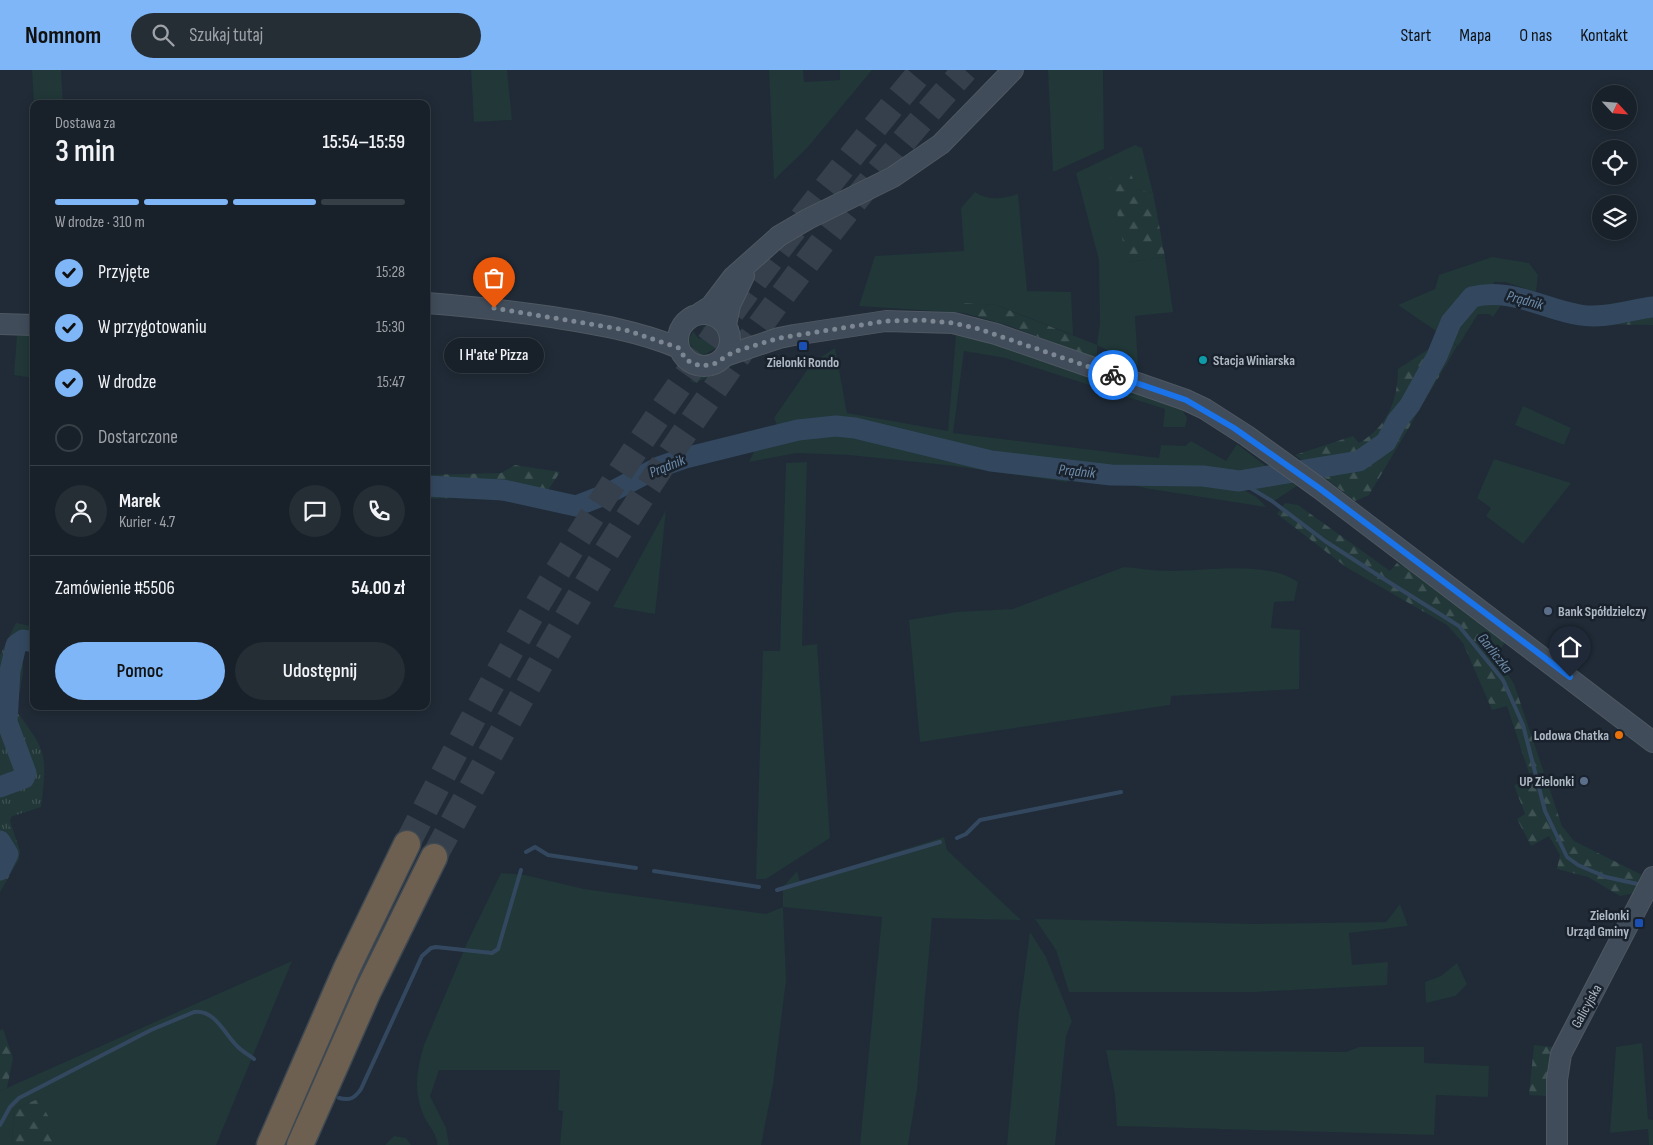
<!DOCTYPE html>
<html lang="pl">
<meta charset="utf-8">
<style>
:root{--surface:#182029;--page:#252d35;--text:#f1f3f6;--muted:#9fa3a8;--line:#363e46;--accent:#7eb6f8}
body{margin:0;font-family:"Sofia Sans Condensed",sans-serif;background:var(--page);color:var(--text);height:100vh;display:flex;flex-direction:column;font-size:19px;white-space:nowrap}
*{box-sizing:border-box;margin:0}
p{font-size:16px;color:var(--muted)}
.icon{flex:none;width:28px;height:28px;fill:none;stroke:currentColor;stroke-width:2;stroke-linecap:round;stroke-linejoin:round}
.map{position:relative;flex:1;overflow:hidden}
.panel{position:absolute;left:30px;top:30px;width:400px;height:610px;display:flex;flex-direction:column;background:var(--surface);border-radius:10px;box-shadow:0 2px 12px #0003,0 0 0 1px var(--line)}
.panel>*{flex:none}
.needle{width:32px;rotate:116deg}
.fabs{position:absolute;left:1592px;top:15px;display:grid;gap:10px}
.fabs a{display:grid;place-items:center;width:45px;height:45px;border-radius:50%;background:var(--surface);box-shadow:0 2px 12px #0003,0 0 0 1px var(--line);font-size:25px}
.pin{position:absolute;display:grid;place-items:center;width:42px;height:42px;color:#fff;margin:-51px -21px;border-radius:50% 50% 50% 0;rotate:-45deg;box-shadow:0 0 5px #0007}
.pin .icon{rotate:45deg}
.courier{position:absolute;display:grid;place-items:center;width:50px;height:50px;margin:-25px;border:4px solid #1a73e8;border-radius:50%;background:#fff;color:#222;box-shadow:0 1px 6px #0007}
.bubble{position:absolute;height:35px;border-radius:18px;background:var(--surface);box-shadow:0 2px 12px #0003,0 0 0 1px var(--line);font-size:16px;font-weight:600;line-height:35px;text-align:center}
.overview em{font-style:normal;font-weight:600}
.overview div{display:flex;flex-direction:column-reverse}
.overview{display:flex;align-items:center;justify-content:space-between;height:85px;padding:0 25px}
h1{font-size:32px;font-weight:600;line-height:38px}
.bar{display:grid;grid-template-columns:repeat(4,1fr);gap:8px 5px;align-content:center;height:60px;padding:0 25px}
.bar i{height:6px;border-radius:4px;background:var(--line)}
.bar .active{background:var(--accent)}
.bar p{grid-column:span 4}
.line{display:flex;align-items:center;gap:12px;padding:0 25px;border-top:1px solid var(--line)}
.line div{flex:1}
.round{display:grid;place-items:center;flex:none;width:52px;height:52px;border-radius:26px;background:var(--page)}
ol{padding:0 25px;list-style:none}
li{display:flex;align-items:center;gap:15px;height:55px}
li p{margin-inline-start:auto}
li .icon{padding:5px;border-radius:50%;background:var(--accent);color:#111;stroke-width:4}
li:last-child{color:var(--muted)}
li i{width:28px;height:28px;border:2px solid var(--line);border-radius:50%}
.cta{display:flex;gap:10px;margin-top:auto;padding:10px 25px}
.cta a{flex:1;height:58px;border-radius:30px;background:var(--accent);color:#111;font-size:20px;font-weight:600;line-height:58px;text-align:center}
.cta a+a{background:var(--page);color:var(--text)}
header{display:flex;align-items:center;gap:30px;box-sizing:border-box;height:70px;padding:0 25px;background:var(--accent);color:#111}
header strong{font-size:24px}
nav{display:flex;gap:28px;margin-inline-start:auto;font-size:18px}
.search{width:350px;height:45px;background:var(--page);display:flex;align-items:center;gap:12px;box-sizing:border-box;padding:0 18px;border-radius:28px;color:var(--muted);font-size:19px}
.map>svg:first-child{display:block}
.grass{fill:#213738}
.forest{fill:url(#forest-firs)}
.park{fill:url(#park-tufts)}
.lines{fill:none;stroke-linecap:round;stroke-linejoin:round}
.stream{stroke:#33485f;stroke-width:4}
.river{stroke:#33485f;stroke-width:21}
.highway-tunnel{stroke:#35404c;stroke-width:26;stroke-dasharray:26 13;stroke-linecap:butt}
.secondary-casing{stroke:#4e5862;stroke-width:22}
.highway-casing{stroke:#3e4852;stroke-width:29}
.secondary{stroke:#414c5a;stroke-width:20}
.highway{stroke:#6d6050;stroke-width:26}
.done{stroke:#7c8793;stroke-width:5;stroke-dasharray:0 9}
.route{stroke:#1a73e8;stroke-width:6}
.transit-dot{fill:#1a4fb4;stroke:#19222c;stroke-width:2}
.culture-dot{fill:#0f9aa8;stroke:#19222c;stroke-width:2}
.service-dot{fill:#5c6f8a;stroke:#19222c;stroke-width:2}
.food-dot{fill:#e8710a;stroke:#19222c;stroke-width:2}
.labels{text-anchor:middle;stroke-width:5;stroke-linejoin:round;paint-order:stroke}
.poi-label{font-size:14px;font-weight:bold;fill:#adb8c4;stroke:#19222c;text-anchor:end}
.street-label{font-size:14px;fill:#adb8c4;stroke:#19222c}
.water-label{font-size:15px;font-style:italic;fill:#6d8ba9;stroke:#19222c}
</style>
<header>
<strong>Nomnom</strong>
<div class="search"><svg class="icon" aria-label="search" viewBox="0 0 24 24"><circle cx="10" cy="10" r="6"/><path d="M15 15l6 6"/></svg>Szukaj tutaj</div>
<nav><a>Start</a><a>Mapa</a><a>O nas</a><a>Kontakt</a></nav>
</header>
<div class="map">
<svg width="1653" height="1075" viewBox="0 0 1653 1075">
<defs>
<pattern id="forest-firs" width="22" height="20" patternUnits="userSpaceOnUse" patternTransform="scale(1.25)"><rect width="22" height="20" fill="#213738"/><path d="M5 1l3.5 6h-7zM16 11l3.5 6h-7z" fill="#3f5253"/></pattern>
<pattern id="park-tufts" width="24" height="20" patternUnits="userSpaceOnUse" patternTransform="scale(1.25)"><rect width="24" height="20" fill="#213738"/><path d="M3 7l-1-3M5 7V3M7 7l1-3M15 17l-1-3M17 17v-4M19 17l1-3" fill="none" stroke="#3f5253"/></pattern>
</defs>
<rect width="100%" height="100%" fill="#202b37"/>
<path class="grass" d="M32,0H61L63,34H34Z
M471,0H507L512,50L474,52Z
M769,0H803L804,12L840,10V0H872L807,78L774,110Z
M1048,0H1103L1104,79L1053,102Z
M1135,75L1142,78L1153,123L1137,119L1127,192L1165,187L1173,242L1135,246L1138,296L1097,275L1100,253L1099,190L1076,103Z
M975,122C989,131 1002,129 1018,124L1027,221L1071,222L1073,265L996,235L964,234V243L859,236L875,186L964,181L961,138Z
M1492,187L1529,193L1538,205L1536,222L1505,212H1494L1492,219H1502L1504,231L1493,247L1489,244H1478L1458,276L1398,235L1435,219L1439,205Z
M704,256L714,260L718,269L716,278L704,285L695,282L688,271L693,261L699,269L705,266L702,259Z
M17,264H34V308L14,305Z
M956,265L988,272L1182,339L1187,348L1185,357H1163L1165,339L1005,288L964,281L953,363L1159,388L1161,375L1185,376L1191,371L1226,391L1237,374L1271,400L1254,405L1229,406L1049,392L988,382L854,350L835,349L778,357L774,348L812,293L835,278L847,343L948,361Z
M743,288L736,294L695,313L690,311C699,302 707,304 717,299C727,294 731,290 743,288Z
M1523,336L1571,358L1564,375L1515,355Z
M846,361L987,395L1068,407L1067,412L955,396L849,385L796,383L749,392L757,376L815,363Z
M1494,389L1571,413L1523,474L1486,446L1491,438L1477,428Z
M807,392L802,576L817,574L830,768L766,809H756L763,581H780L786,393Z
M1284,407L1297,416L1274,431L1254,418Z
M1191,410C1216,414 1250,414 1266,437L1150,419L1136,416L1135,411Z
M666,440L655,544L613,537Z
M1124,497C1139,498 1154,501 1170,501C1207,501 1266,490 1298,512L1294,531L1274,532L1271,558L1300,560L1299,619L1171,626L1170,635L920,672L909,550L956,542L1013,539Z
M944,767L947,780L1021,850L932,848L917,1019L908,1075H860L882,847L783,837L786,910L773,1014L761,1075H560L563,1041L558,1040L560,1000H439L430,1026L446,1058L449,1075H437C439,1066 426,1053 423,1044C413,1020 417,999 424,975L467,873L501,803L525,805L584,819L766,844L783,837V817L797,801L800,812Z
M1400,834L1408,856L1349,863L1352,895L1388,892L1387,915L1255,922H1069L1056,880L1035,849L1258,854L1386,852Z
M1030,862L1046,887L1072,951L1066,966L1055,1075H1007L1019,943Z
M292,891L216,1075H64L38,1029L14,1039L12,1075H0V1021Z
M1457,893L1467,914L1455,926L1426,933L1425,912L1441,906Z
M1642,973L1648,1049L1653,1050V1075H1649L1648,1059L1610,1063L1616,977Z
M1359,977H1424V993L1489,996L1488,1027L1436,1025L1434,1065L1117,1056L1115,1024L1106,980L1346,982Z
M394,1066L406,1068L411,1075H385Z"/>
<path class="forest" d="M1131,104L1137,119L1153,123L1165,187L1127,192L1110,107Z
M1502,219L1574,239L1653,228V255L1585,254L1561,251L1504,231Z
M964,233L996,235L1097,275V289L1004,254L964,243Z
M1441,264L1457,276L1369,425L1355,431L1295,385L1353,366L1359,373C1387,357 1398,331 1398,299L1435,275Z
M515,395L560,402L538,436C500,428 465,427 426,429V405L501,403Z
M1285,433L1298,435L1390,501L1397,493L1420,504L1508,569L1495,586L1514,614L1544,703H1529L1507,636L1492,640L1463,573L1447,555L1346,497L1277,444Z
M0,693L13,739L10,751L20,781L19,789L0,822Z
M1530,711H1547L1562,756L1574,771L1644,806L1636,823L1620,826L1588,807L1557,799L1560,785L1549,766L1531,776L1517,749L1525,744L1514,715Z
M3,959L13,988L7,1018L0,1021V960Z
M1534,975L1553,977L1549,1000V1026L1529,1025Z
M38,1029L63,1071L64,1075H12L14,1039Z"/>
<path class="park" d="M16,553L34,557V575L23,573V603L16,641C48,682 47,686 41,737L7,748L16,787L0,813V585Z"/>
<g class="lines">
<path class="stream" d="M1239,411L1272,431L1325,471L1376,504L1459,556L1503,610L1523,655L1545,741L1567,787L1578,795L1606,807L1642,815
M957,768L966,764L980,750L1121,722
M526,782L535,777L548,785L636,798
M654,801L759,817
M777,820L940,772
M339,1028C350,1031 355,1028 361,1019L422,886L431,878L436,877L492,883L498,879L521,800
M0,1055L10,1037L19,1028L151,960L194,942C215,939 225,965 238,977C243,982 249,985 254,989"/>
<path class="river" d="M426,416L503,420L576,436L607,424L659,397L685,388L798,360L836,356L855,358L991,391L1111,405L1203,406L1239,411L1359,391L1386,372L1397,351L1410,335L1437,286L1451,252L1472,227C1511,217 1543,239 1580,245C1604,249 1630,240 1653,237
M0,717L24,708L26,703L7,652L10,601L16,575L23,570L34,572
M0,771L8,784L0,800"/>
<path class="highway-tunnel" d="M407,774C454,683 501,594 554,507C663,328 788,160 922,0
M434,787C482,699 530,610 581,524C626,447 677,373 728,300C802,196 880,95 965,0"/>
<g class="secondary-casing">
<path id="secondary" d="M426,233C469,236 510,241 552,247C596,254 638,261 679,278
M700,243L711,236L733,207L779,166L808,149L893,107L941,74L1013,0
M678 270a26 26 0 1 1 52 0a26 26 0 1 1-52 0Z
M0,254L34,255
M726,255L730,235L744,206
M725,286L779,268L794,265L886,251L953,253L996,264L1186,330L1205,339L1247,366L1319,418L1653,672
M1557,1075V1010L1561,984L1653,807"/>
</g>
<g class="highway-casing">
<path id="highway" d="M270,1075L347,898L407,774
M300,1075L368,921L434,787"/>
</g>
<use href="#secondary" class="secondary"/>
<use href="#highway" class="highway"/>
</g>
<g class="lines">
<path class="done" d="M494,238L626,260L679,278L686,290L700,296L714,294L733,282L779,268L886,251L920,250L953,253L979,259L1113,305"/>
<path class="route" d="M1113,305L1186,330L1234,358L1319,418L1570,607"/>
</g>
<g class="transit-dot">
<rect x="798" y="271" width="10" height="10" rx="2.5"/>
<rect x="1634" y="848" width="10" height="10" rx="2.5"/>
</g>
<circle class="culture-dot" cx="1203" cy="290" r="5"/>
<g class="service-dot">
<circle cx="1548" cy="541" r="5"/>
<circle cx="1584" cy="711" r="5"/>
</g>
<circle class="food-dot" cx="1619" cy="665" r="5"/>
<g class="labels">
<g class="poi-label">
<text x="1213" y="295" text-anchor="start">Stacja Winiarska</text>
<text x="803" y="297" text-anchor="middle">Zielonki Rondo</text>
<text x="1558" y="546" text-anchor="start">Bank Spółdzielczy</text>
<text x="1609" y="670">Lodowa Chatka</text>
<text x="1574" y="716">UP Zielonki</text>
<text x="1629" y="850">Zielonki<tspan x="1629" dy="16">Urząd Gminy</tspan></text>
</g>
<g class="street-label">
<text transform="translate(1586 936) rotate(-61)" y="5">Galicyjska</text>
</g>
<g class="water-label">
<text transform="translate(1525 230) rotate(15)" y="5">Prądnik</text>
<text transform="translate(667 396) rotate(-22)" y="5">Prądnik</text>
<text transform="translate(1077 401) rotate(6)" y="5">Prądnik</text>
<text transform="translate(1495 583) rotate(52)" y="5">Garliczka</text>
</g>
</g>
</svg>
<div class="fabs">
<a><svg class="needle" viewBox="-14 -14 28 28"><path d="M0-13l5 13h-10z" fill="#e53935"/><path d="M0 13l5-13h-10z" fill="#9fa3a8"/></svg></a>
<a><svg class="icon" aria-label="locate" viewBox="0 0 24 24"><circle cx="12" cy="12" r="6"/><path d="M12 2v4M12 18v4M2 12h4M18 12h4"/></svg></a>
<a><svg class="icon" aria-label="layers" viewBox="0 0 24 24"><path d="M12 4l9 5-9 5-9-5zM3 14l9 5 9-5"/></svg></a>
</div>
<div class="pin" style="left:494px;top:238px;background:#ea580c"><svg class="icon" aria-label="bag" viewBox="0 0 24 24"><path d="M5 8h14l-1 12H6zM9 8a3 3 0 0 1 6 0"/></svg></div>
<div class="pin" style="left:1570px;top:607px;background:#1f2937"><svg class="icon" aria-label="home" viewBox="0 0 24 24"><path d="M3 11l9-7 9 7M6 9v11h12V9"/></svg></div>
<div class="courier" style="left:1113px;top:305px"><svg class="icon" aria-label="bike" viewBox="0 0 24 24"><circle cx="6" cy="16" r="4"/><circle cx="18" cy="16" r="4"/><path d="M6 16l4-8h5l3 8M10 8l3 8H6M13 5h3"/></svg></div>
<div class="bubble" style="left:444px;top:268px;width:100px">I H'ate' Pizza</div>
<section class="panel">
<div class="overview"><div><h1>3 min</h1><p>Dostawa za</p></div><em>15:54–15:59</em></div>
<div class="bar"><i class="active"></i><i class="active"></i><i class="active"></i><i></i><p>W drodze · 310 m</p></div>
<ol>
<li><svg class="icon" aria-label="check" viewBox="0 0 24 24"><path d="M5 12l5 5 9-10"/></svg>Przyjęte<p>15:28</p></li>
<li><svg class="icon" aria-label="check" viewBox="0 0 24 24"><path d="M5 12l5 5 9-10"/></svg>W przygotowaniu<p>15:30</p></li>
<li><svg class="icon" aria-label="check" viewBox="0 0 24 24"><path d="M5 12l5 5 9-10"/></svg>W drodze<p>15:47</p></li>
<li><i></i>Dostarczone</li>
</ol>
<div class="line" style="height:90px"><a class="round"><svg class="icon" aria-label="person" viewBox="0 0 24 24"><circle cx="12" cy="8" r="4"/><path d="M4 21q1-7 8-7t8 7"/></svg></a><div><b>Marek</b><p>Kurier · 4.7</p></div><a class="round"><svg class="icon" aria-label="chat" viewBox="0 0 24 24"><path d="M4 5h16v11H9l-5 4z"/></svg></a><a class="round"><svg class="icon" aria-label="phone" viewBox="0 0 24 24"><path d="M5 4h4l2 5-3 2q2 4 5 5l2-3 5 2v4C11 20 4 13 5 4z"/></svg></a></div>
<div class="line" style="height:65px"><div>Zamówienie #5506</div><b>54.00 zł</b></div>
<div class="cta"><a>Pomoc</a><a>Udostępnij</a></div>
</section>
</div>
